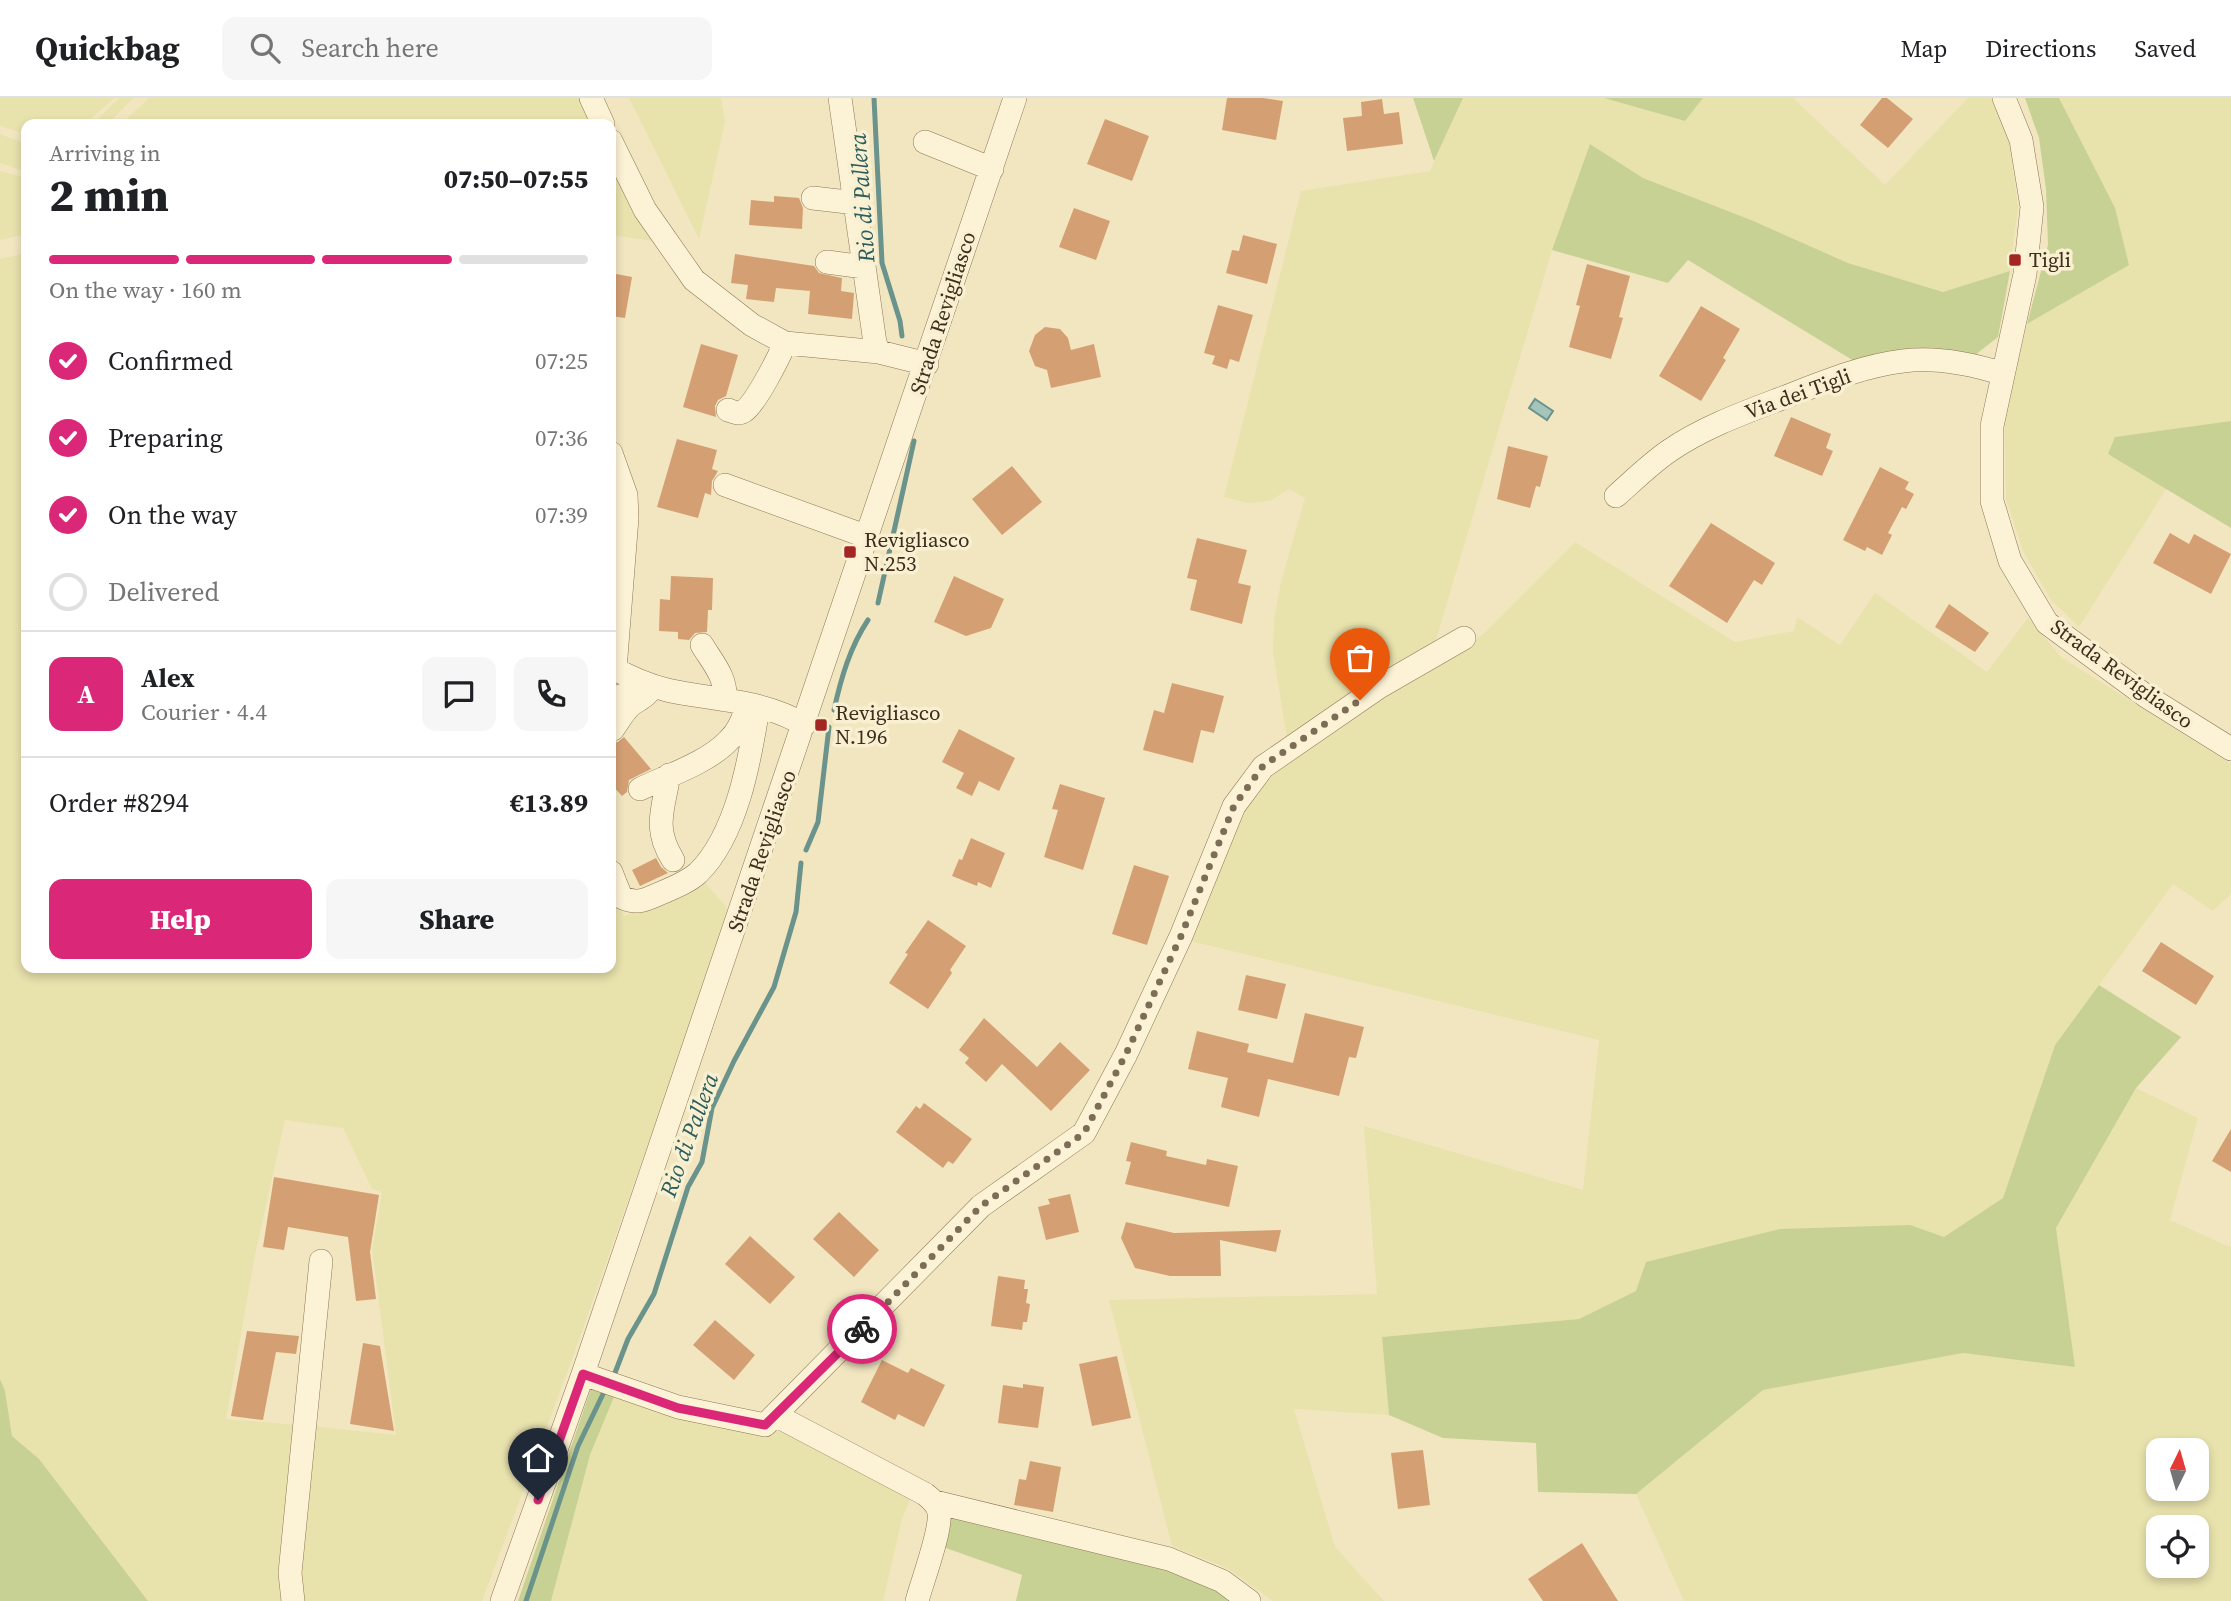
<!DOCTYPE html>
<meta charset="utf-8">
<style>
:root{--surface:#fff;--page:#f6f6f6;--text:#202124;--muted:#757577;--line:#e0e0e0;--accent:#db2777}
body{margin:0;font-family:"Source Serif 4",serif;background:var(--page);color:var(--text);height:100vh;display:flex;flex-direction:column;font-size:26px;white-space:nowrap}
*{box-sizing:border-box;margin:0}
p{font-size:23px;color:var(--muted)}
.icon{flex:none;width:38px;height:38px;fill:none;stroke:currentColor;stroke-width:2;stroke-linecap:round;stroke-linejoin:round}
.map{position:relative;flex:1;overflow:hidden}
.drawer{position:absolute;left:21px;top:21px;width:595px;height:854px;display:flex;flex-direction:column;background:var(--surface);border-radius:14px;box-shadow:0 4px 10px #0003}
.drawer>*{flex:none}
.needle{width:46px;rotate:5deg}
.tools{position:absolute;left:2146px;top:1340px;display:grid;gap:14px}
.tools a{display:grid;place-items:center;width:63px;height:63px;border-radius:14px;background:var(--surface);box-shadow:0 4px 10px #0003;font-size:35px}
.pin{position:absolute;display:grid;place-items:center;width:60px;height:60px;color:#fff;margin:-72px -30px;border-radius:50% 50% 50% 0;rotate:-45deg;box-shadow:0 0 7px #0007}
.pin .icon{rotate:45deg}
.courier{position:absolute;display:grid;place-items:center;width:70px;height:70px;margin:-35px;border:5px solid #db2777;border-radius:50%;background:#fff;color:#222;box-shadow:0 2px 9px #0007}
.overview em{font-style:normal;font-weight:800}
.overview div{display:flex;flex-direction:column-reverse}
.overview{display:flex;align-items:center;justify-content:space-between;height:119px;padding:0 28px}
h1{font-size:46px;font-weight:800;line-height:52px}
.bar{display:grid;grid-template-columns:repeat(4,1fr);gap:10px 7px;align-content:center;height:84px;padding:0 28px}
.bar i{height:9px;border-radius:5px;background:var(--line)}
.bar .selected{background:var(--accent)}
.bar p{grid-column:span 4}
.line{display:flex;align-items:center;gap:18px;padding:0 28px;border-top:2px solid var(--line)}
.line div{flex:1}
.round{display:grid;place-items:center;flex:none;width:74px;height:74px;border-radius:14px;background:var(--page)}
ol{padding:0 28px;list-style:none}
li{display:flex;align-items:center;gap:21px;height:77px}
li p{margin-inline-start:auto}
li .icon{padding:7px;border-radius:50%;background:var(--accent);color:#fff;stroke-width:4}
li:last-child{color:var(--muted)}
li i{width:38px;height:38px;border:4px solid var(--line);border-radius:50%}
.cta{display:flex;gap:14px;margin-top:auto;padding:14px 28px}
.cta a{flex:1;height:80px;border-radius:14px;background:var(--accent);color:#fff;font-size:28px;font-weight:800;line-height:80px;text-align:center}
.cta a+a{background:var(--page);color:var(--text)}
header{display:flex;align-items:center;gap:42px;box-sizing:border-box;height:98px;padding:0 35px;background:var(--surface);border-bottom:2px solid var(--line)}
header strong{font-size:33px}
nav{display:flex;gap:38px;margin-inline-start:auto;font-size:24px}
.search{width:490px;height:63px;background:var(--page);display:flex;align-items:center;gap:18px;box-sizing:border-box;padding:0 24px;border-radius:14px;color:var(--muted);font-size:26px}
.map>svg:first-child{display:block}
.farmland{fill:#e8e2ad;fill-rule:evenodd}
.green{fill:#c7d194}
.water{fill:#a4c4bc;stroke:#6a938b;stroke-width:2}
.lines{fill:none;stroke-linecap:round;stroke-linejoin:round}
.stream{stroke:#6a938b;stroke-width:5}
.building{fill:#d4a073}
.minor-casing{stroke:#8d7656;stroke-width:24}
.minor{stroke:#fcf2d5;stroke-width:23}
.done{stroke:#7c6e56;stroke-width:7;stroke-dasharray:0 12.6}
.route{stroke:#db2777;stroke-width:9}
.poi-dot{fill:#a22621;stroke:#f9efd1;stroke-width:2.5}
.labels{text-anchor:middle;stroke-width:7;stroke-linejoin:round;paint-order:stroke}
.poi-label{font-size:21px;fill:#3c2d1c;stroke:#f9efd1;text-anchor:start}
.street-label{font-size:21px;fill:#3c2d1c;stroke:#f9efd1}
.water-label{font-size:23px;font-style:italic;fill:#2a5d5c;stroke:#f9efd1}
</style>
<header>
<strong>Quickbag</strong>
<div class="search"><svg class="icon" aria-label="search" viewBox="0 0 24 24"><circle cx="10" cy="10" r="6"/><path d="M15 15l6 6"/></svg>Search here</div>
<nav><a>Map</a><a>Directions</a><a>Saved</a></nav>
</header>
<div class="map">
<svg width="2231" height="1503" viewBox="0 0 2231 1503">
<rect width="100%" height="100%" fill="#f2e6c1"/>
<path class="farmland" d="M0,0H114L85,26H26V36L0,28Z
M119,0H133L108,26H93Z
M149,0H584L594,26H121Z
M629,0H721L725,24L699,141Z
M1463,0H1604L1685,23L1703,0H1793L1885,87L1968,0H1994L2009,42L2018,109L2010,173L1944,194L1848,165L1751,122L1643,80L1590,46L1552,152L1435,545L1287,641L1273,554L1274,522L1281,484L1305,400L1289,391L1270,403L1248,405L1224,399L1301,93L1430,73Z
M2059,0H2231V323L2115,339L2109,356L2167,390L2079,529L2051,502L2023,453L2006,400L2004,317L2027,226L2128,167L2085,52Z
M0,36L26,46V74L0,65Z
M611,60L659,144L611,137Z
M0,73L26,80V136L0,142Z
M26,155V870H611V789L624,818L676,800L704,784L730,813L570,1267L482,1503H298L310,1328L396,1337L372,1151L382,1094L372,1091L343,1030L285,1022L255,1157L226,1321L298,1327L282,1503H148L39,1361L12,1338L5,1293L0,1281V161Z
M1575,444L1735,544L1794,533L1797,519L1840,547L1875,495L1987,574L2028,520L2061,559L2231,666V796L2213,813L2173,786L2055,947L2003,1100L1944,1140L1910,1127L1636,1193L1579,1221L1382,1239L1389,1317L1294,1311L1335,1449L1384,1503H1273L1227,1470L1172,1448L1109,1202L1377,1196L1364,1028L1583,1092L1599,942L1186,842L1243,711L1271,674L1377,598L1482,537Z
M2136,990L2198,1020L2170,1122L2230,1149L2231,1147V1503H1684L1636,1396L1763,1292L1963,1255L2075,1269L2056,1130ZM2158,1353H2196V1391H2158ZM2158,1430H2196V1468H2158Z
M616,1294L769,1332L805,1338L913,1394L902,1421L883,1503H551L590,1357Z"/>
<path class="green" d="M1413,0H1463L1434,63Z
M1604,0H1703L1685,23Z
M2025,0H2059L2115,110L2129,167L2027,226L2048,147L2046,91L2039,40Z
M1590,46L1643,80L1751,122L1848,165L1943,194L2010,173L1998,239L1975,257L1854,263L1688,162L1668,185L1552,152Z
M2231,323V430L2108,356L2115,339Z
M2099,887L2181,939L2136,990L2056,1130L2075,1269L1963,1255L1763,1292L1636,1396L1538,1394L1536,1345L1443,1340L1389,1317L1382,1239L1579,1221L1636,1193L1646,1164L1780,1131L1910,1127L1944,1139L2003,1100L2055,947Z
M0,1281L5,1293L12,1338L39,1361L148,1503H0Z
M593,1285L616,1294L590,1357L551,1503H518Z
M948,1414L1163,1467L1240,1503H1016L1022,1477L940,1448Z"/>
<path class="water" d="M1535,301L1553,313L1547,322L1529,310Z"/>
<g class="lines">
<path class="stream" d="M874,0L882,165L900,223L902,238
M878,505L914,343
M834,612C841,580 850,549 868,522
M806,752L818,724L829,629
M613,1280L628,1241L654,1196L688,1089L702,1064L712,1010L734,963L774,889L796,814L801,765
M526,1503L578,1348L604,1294"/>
</g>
<path class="building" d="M1227,0H1263L1283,3L1276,42L1222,32Z
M1882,0H1887L1913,21L1888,50L1860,27Z
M1382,1L1384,16L1399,14L1403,46L1347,53L1343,20L1362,18L1361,4Z
M1105,21L1149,38L1132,83L1087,66Z
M774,98L799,100L803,110L802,131L749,127L751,102L774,104Z
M1074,110L1110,123L1096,162L1059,149Z
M1243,137L1277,146L1267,186L1226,175L1232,152L1239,153Z
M735,156L814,168L819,175L842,180L841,193L854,195L852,221L808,216L810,193L776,190L774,204L746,201L748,187L731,185Z
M1587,166L1630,178L1619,219L1623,220L1611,261L1569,249L1580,208L1576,207Z
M611,175L632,179L625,220L611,218Z
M1218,207L1253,217L1239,264L1230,261L1227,271L1212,266L1215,258L1204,255Z
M1701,208L1740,231L1723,260L1726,262L1701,303L1659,278Z
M1045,229L1060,231L1068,240L1071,252L1094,246L1101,279L1051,290L1047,272L1035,268L1029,253L1035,237Z
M701,246L738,257L726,298L718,302L715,308L716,319L683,309Z
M1791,319L1831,336L1826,350L1833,353L1822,378L1774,358Z
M677,341L717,352L712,371L718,373L712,383L711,397L705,395L698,420L657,409Z
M1508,348L1548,358L1540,389L1536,388L1530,410L1497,401Z
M1012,368L1042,404L1002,437L972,401Z
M1880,369L1909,384L1905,391L1914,396L1906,411L1902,409L1888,435L1892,437L1882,457L1867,449L1865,453L1843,442Z
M1711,425L1775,465L1762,487L1754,482L1727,525L1669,488Z
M2170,435L2189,446L2194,436L2231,456L2211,496L2153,465Z
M1197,440L1247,452L1238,485L1251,488L1242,526L1190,512L1197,482L1187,480Z
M671,478L713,480L712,512H708L707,534L695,535L689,542L678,541V534L659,533L660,501L670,502Z
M954,478L1004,501L991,530L966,538L934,524Z
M1949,506L1989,535L1975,554L1935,529Z
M1172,585L1224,598L1214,635L1201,632L1193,665L1143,652L1154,612L1164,615Z
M959,631L1015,660L999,693L979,683L972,698L956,690L964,675L942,664Z
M624,639L651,671L629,682L627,694L622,698L611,686V645L618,644Z
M1060,686L1105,700L1083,772L1044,759L1058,712L1052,711Z
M971,740L1005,755L991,790L978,784L977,788L952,778L959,761L962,762Z
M656,760L661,769L668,775L640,788L632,772Z
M1134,767L1169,778L1147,847L1112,836Z
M928,822L966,848L950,872L952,875L928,911L889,885L908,856L905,855Z
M2161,844L2214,878L2196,907L2142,873Z
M1246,877L1286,886L1277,921L1238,912Z
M1305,915L1364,929L1356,960L1349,959L1339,998L1268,981L1259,1019L1221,1009L1228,980L1188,971L1197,933L1249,946L1247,954L1293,965Z
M984,920L1037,969L1060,944L1090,972L1051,1013L1002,966L986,984L965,965L969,960L959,952Z
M924,1005L972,1041L953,1066L948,1063L943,1070L896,1034L916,1008L920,1011Z
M2231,1031V1074L2212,1063Z
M1131,1044L1167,1053L1166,1058L1206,1067L1207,1061L1238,1068L1229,1109L1125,1086L1131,1064L1126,1063Z
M274,1079L379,1097L370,1154L376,1201L356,1203L348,1139L288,1129L284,1152L263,1149Z
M1070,1096L1079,1134L1046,1142L1038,1109L1050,1106L1048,1101Z
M839,1114L879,1152L854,1179L813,1141Z
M1126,1124L1174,1135L1281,1132L1276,1154L1220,1142L1221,1178H1170L1135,1170L1121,1140Z
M750,1138L795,1179L770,1206L725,1166Z
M998,1178L1025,1182L1024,1191H1028L1026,1205L1030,1206L1027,1224H1023L1022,1232L991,1228Z
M715,1222L755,1257L734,1282L693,1247Z
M247,1233L299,1238L296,1256L276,1254L263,1322L231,1318Z
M363,1245L380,1248L394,1333L350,1326Z
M1117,1258L1131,1320L1092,1328L1079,1266Z
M882,1262L908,1275L911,1270L945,1287L924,1329L898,1316L895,1322L861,1304Z
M1023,1286L1044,1289L1038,1330L998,1325L1003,1287L1023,1290Z
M1423,1352L1430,1407L1398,1411L1391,1355Z
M1030,1363L1061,1369L1053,1414L1014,1407L1019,1381L1026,1382Z
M1582,1445L1618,1503H1543L1528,1481Z"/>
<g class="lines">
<g class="minor-casing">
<path id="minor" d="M591,0L603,26
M840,0L875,245L879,254
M2004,0L2021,42L2032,109L2025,176L1992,328V403L2010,463L2047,525L2146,598L2231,651
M611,43L645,112L694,182L752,227L785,245L879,254L927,266
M925,44L992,71
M813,100L856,105
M827,164L864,169
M728,312C734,314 739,317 744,313C756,305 779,259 785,245
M611,355L626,397L627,420L615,571
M725,387L868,439
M1616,398C1633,383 1650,366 1669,353C1702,330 1743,315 1780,301C1819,286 1861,268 1903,263C1936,259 1972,266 2003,276
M702,547C713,565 727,580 725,602
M611,569C629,579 647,587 667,592C711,602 765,602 804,627
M611,601L646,590
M613,631C619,623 624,613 631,607C641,600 646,599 653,588
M669,677C663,712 653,730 673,762
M640,691C667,678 709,664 729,642C739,633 743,620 748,607
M611,774L621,799C637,807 645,802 661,795C673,790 688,784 698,775C737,737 750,661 758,610
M583,1276L678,1309L765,1327L981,1108L1084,1035L1126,956L1181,838L1234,708L1263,669L1379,589L1464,540
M775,1317L925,1396C931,1401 937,1405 939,1414C942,1431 922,1484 917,1503
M935,1404L1169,1461L1222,1483L1249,1503
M293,1503L290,1475L321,1163
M502,1503L583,1276L1015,0"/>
</g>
<use href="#minor" class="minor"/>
</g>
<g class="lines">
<path class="done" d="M862,1231L981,1108L1084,1035L1126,956L1181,838L1234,708L1263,668L1360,602"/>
<path class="route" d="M538,1402L583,1276L678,1310L765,1327L862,1231"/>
</g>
<g class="poi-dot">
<rect x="2008" y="155" width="14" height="14" rx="3.5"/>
<rect x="843" y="447" width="14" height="14" rx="3.5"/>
<rect x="814" y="620" width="14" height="14" rx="3.5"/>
</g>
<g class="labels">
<g class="poi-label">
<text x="2029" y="169">Tigli</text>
<text x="864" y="449">Revigliasco<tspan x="864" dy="24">N.253</tspan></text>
<text x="835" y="622">Revigliasco<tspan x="835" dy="24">N.196</tspan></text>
</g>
<g class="street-label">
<text transform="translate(943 215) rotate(-72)" y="7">Strada Revigliasco</text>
<text transform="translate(1798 296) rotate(-20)" y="7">Via dei Tigli</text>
<text transform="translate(2122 576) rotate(36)" y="7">Strada Revigliasco</text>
<text transform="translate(762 753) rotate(-71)" y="7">Strada Revigliasco</text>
</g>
<g class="water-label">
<text transform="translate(862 100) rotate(-94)" y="8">Rio di Pallera</text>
<text transform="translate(689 1037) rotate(-70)" y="8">Rio di Pallera</text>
</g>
</g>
</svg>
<div class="tools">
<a><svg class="needle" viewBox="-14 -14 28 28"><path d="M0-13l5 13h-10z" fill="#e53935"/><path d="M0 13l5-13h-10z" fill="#757577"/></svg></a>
<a><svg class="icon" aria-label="locate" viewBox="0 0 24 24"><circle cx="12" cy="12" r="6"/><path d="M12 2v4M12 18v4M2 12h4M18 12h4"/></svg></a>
</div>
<div class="pin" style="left:1360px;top:602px;background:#ea580c"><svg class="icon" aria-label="bag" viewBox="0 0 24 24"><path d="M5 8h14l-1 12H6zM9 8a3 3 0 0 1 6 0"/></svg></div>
<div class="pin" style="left:538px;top:1402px;background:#1f2937"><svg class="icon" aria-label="home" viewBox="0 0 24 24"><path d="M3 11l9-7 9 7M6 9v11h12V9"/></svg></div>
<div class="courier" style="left:862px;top:1231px"><svg class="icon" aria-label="bike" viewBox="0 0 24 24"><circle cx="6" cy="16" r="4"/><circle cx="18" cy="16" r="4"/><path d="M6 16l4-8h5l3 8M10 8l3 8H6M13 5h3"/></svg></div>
<section class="drawer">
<div class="overview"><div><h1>2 min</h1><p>Arriving in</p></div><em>07:50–07:55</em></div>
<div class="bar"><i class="selected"></i><i class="selected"></i><i class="selected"></i><i></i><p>On the way · 160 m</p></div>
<ol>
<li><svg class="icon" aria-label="check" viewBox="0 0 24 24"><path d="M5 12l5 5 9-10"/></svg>Confirmed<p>07:25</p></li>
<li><svg class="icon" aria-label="check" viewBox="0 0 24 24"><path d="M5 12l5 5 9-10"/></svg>Preparing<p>07:36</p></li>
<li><svg class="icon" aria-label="check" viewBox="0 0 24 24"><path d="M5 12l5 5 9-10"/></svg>On the way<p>07:39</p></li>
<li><i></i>Delivered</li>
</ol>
<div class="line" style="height:126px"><b class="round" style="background:var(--accent);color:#fff">A</b><div><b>Alex</b><p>Courier · 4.4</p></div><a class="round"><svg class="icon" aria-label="chat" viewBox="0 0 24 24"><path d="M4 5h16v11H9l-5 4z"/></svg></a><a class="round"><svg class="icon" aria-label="phone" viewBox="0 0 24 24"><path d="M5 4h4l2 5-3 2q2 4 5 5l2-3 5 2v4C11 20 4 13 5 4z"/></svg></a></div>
<div class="line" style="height:91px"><div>Order #8294</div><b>€13.89</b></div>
<div class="cta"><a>Help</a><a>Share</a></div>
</section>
</div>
